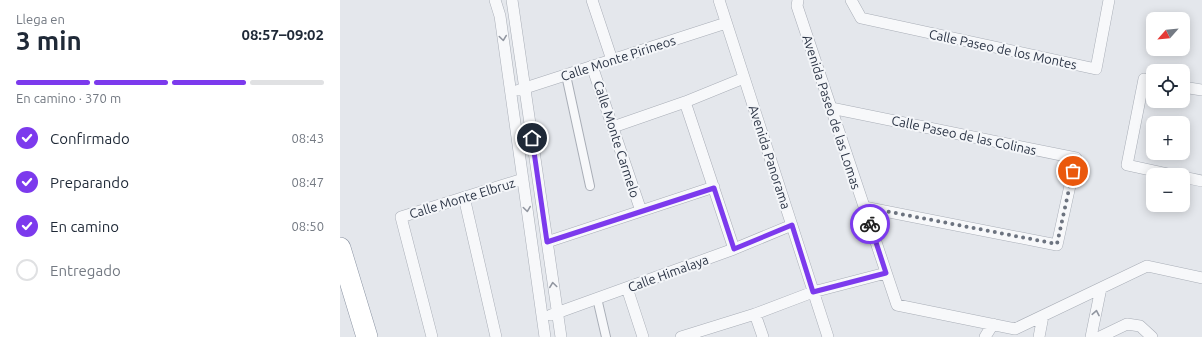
<!DOCTYPE html>
<html lang="es">
<meta charset="utf-8">
<style>
:root{--surface:#fff;--page:#f6f6f7;--text:#1f2937;--muted:#747a83;--line:#e0e1e3;--accent:#7c3aed}
body{margin:0;font-family:Ubuntu,sans-serif;background:var(--page);color:var(--text);height:100vh;display:flex;flex-direction:column;font-size:15px;white-space:nowrap}
*{box-sizing:border-box;margin:0}
p{font-size:13px;color:var(--muted)}
.icon{flex:none;width:22px;height:22px;fill:none;stroke:currentColor;stroke-width:2;stroke-linecap:round;stroke-linejoin:round}
.map{position:relative;flex:1;overflow:hidden}
.side{display:flex;flex-direction:column;background:var(--surface);width:340px}
.side>*{flex:none}
.needle{width:26px;rotate:243deg}
.tools{position:absolute;left:806px;top:12px;display:grid;gap:8px}
.tools a{display:grid;place-items:center;width:44px;height:44px;border-radius:8px;background:var(--surface);box-shadow:0 2px 10px #0003;font-size:20px}
.pin{position:absolute;display:grid;place-items:center;width:34px;height:34px;color:#fff;margin:-17px;border:2px solid #fff;border-radius:50%;box-shadow:0 1px 4px #0007}
.courier{position:absolute;display:grid;place-items:center;width:40px;height:40px;margin:-20px;border:3px solid #7c3aed;border-radius:50%;background:#fff;color:#222;box-shadow:0 1px 5px #0007}
.headline em{font-style:normal;font-weight:700}
.headline div{display:flex;flex-direction:column-reverse}
.headline{display:flex;align-items:center;justify-content:space-between;height:68px;padding:0 16px}
h1{font-size:26px;font-weight:700;line-height:30px}
.bar{display:grid;grid-template-columns:repeat(4,1fr);gap:6px 4px;align-content:center;height:48px;padding:0 16px}
.bar i{height:5px;border-radius:3px;background:var(--line)}
.bar .on{background:var(--accent)}
.bar p{grid-column:span 4}
ol{padding:0 16px;list-style:none}
li{display:flex;align-items:center;gap:12px;height:44px}
li p{margin-inline-start:auto}
li .icon{padding:4px;border-radius:50%;background:var(--accent);color:#fff;stroke-width:4}
li:last-child{color:var(--muted)}
li i{width:22px;height:22px;border:2px solid var(--line);border-radius:50%}
main{display:flex;flex:1;min-height:0}
.map>svg:first-child{display:block}
.lines{fill:none;stroke-linecap:round;stroke-linejoin:round}
.pedestrian-casing{stroke:#a9aeb7;stroke-width:10}
.minor-casing{stroke:#a9aeb7;stroke-width:12}
.motorway-casing{stroke:#8b94a3;stroke-width:22}
.pedestrian{stroke:#f7f8fa;stroke-width:8}
.minor{stroke:#f7f8fa;stroke-width:11}
.motorway{stroke:#fff;stroke-width:21}
.oneway{stroke:#9196a0}
.done{stroke:#6c737f;stroke-width:4;stroke-dasharray:0 7.2}
.route{stroke:#7c3aed;stroke-width:5}
.labels{text-anchor:middle;stroke-width:4;stroke-linejoin:round;paint-order:stroke}
.street-label{font-size:13px;fill:#2b3445;stroke:#f4f6f9}
</style>
<main>
<section class="side">
<div class="headline"><div><h1>3 min</h1><p>Llega en</p></div><em>08:57–09:02</em></div>
<div class="bar"><i class="on"></i><i class="on"></i><i class="on"></i><i></i><p>En camino · 370 m</p></div>
<ol>
<li><svg class="icon" aria-label="check" viewBox="0 0 24 24"><path d="M5 12l5 5 9-10"/></svg>Confirmado<p>08:43</p></li>
<li><svg class="icon" aria-label="check" viewBox="0 0 24 24"><path d="M5 12l5 5 9-10"/></svg>Preparando<p>08:47</p></li>
<li><svg class="icon" aria-label="check" viewBox="0 0 24 24"><path d="M5 12l5 5 9-10"/></svg>En camino<p>08:50</p></li>
<li><i></i>Entregado</li>
</ol>
</section>
<div class="map">
<svg width="862" height="337" viewBox="0 0 862 337">
<rect width="100%" height="100%" fill="#e4e7ec"/>
<g class="lines">
<g class="pedestrian-casing">
<path id="pedestrian" d="M226,75L250,186
M257,298L266,337"/>
</g>
<g class="minor-casing">
<path id="minor" d="M155,0L160,16L205,337
M172,0L221,337
M252,0L272,60
M379,0L488,337
M458,0L457,6L557,305L675,329L807,266L862,278
M511,0L521,18L756,69L769,0
M252,66L301,211
M813,81L804,79L787,165L833,175
M843,87L862,90
M179,90L386,23
M345,102L394,249
M491,108L736,158L717,245L524,207
M273,127L345,102L404,78
M843,177L862,181
M124,197L156,337
M207,242L374,187
M287,288L303,337
M415,314L423,337
M211,315L394,249L452,225
M92,337L61,217L183,179
M341,337L415,314L473,292L546,273
M645,337L653,324
M699,337L703,316
M751,337L761,288
M760,337L787,324L800,326L812,337"/>
</g>
<g class="motorway-casing">
<path id="motorway" d="M0,248L27,337"/>
</g>
<use href="#pedestrian" class="pedestrian"/>
<use href="#minor" class="minor"/>
<use href="#motorway" class="motorway"/>
</g>
<defs><path id="oneway-chevron" d="M-2-3.5L2.5 0L-2 3.5" fill="none" stroke-width="1.6" stroke-linecap="round" stroke-linejoin="round"/></defs>
<g class="oneway">
<use href="#oneway-chevron" transform="translate(163 38) rotate(82)"/>
<use href="#oneway-chevron" transform="translate(187 209) rotate(82)"/>
<use href="#oneway-chevron" transform="translate(213 285) rotate(-98)"/>
<use href="#oneway-chevron" transform="translate(756 313) rotate(-79)"/>
</g>
<g class="lines">
<path class="done" d="M530,224L524,207L717,244L733,171"/>
<path class="route" d="M192,138L207,242L374,188L394,249L452,225L473,292L546,273L530,224"/>
</g>
<g class="labels">
<g class="street-label">
<text transform="translate(663 49) rotate(12)" y="5">Calle Paseo de los Montes</text>
<text transform="translate(278 58) rotate(-18)" y="5">Calle Monte Pirineos</text>
<text transform="translate(492 112) rotate(72)" y="5">Avenida Paseo de las Lomas</text>
<text transform="translate(624 135) rotate(12)" y="5">Calle Paseo de las Colinas</text>
<text transform="translate(277 139) rotate(72)" y="5">Calle Monte Carmelo</text>
<text transform="translate(430 157) rotate(72)" y="5">Avenida Panorama</text>
<text transform="translate(122 198) rotate(-17)" y="5">Calle Monte Elbruz</text>
<text transform="translate(328 273) rotate(-20)" y="5">Calle Himalaya</text>
</g>
</g>
</svg>
<div class="tools">
<a><svg class="needle" viewBox="-14 -14 28 28"><path d="M0-13l5 13h-10z" fill="#e53935"/><path d="M0 13l5-13h-10z" fill="#747a83"/></svg></a>
<a><svg class="icon" aria-label="locate" viewBox="0 0 24 24"><circle cx="12" cy="12" r="6"/><path d="M12 2v4M12 18v4M2 12h4M18 12h4"/></svg></a>
<a>+</a>
<a>−</a>
</div>
<div class="pin" style="left:733px;top:171px;background:#ea580c"><svg class="icon" aria-label="bag" viewBox="0 0 24 24"><path d="M5 8h14l-1 12H6zM9 8a3 3 0 0 1 6 0"/></svg></div>
<div class="pin" style="left:192px;top:138px;background:#1f2937"><svg class="icon" aria-label="home" viewBox="0 0 24 24"><path d="M3 11l9-7 9 7M6 9v11h12V9"/></svg></div>
<div class="courier" style="left:530px;top:224px"><svg class="icon" aria-label="bike" viewBox="0 0 24 24"><circle cx="6" cy="16" r="4"/><circle cx="18" cy="16" r="4"/><path d="M6 16l4-8h5l3 8M10 8l3 8H6M13 5h3"/></svg></div>
</div>
</main>
